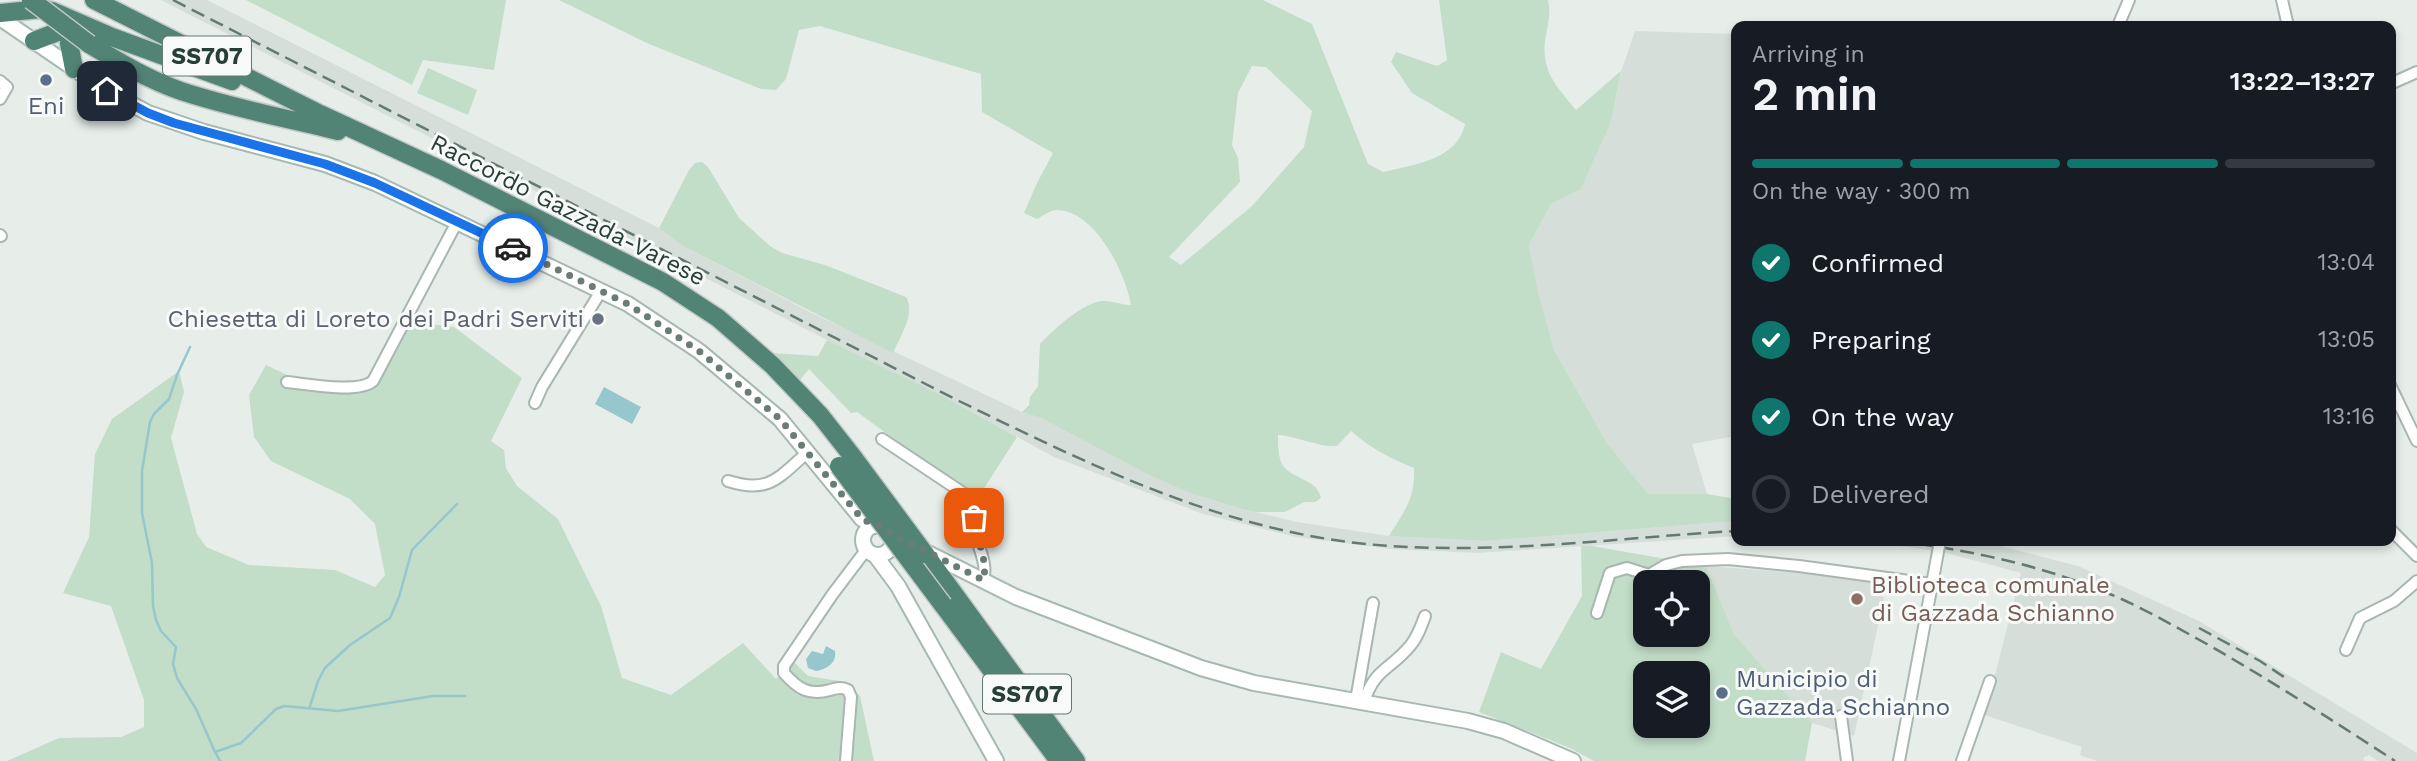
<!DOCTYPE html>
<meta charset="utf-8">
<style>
:root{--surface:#171b24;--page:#20242c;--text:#f1f3f6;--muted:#9ea1a6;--line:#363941;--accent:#0f766e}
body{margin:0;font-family:"Work Sans",sans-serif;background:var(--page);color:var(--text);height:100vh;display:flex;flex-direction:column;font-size:26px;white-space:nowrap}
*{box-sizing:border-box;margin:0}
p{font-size:23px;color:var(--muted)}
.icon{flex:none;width:38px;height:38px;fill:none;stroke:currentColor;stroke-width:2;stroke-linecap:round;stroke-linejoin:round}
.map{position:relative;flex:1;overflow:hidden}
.sheet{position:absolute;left:1731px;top:21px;width:665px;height:525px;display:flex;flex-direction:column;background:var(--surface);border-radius:14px;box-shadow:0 4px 10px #0003}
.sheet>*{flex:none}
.fabs{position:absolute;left:1633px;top:570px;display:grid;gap:14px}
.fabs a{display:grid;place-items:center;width:77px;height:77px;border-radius:14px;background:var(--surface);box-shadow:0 4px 10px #0003;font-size:35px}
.pin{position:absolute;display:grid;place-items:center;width:60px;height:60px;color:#fff;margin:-30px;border-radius:14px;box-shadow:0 4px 10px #0006}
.courier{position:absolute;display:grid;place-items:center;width:70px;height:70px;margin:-35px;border:5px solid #1a73e8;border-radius:50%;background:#fff;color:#222;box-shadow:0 2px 9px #0007}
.headline em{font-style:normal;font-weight:600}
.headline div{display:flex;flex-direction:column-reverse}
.headline{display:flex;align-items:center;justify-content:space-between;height:119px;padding:0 21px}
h1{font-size:46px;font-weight:600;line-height:52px}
.bar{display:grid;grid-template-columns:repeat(4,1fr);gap:10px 7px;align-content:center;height:84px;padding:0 21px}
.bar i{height:9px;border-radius:5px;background:var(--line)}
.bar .selected{background:var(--accent)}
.bar p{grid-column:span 4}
ol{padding:0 21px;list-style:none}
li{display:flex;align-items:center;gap:21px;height:77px}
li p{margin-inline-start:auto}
li .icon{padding:7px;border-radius:50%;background:var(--accent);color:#fff;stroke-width:4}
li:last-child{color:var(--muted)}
li i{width:38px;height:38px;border:4px solid var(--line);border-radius:50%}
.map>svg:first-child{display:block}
.built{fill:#d5ded9}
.green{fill:#c2ddc8;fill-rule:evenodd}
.water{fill:#95c7cd}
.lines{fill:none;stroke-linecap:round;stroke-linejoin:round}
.stream{stroke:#95c7cd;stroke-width:2.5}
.minor-casing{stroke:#aab6b1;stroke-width:14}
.secondary-casing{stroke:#a6b9b1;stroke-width:18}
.trunk-casing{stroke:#c3c9c7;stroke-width:21}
.minor{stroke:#fff;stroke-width:10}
.secondary{stroke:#fff;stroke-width:14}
.trunk{stroke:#528476;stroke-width:18}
.rail{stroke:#627a72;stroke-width:2.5;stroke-dasharray:14 7;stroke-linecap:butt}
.minor-bridge-casing{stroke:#aab6b1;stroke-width:14;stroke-linecap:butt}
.trunk-bridge-casing{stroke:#c3c9c7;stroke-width:21;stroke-linecap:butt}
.minor-bridge{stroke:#fff;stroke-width:10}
.trunk-bridge{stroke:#528476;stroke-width:18}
.done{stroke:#6a7c76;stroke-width:7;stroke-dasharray:0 12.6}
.route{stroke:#1a73e8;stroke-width:9}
.service-dot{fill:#5c6f8a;stroke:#f7faf9;stroke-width:2.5}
.worship-dot{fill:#6b7280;stroke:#f7faf9;stroke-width:2.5}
.education-dot{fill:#8d6e63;stroke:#f7faf9;stroke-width:2.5}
.labels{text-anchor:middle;stroke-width:6;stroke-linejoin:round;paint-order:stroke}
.shield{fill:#f7faf9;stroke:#657771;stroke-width:2}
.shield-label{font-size:23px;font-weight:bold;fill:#273f37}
.service-label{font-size:24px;fill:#4e5e75;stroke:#f7faf9}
.street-label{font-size:24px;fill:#273f37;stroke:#f7faf9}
.worship-label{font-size:24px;fill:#5b616d;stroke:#f7faf9;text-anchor:end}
.education-label{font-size:24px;fill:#785e54;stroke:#f7faf9;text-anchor:start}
</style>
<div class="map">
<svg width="2417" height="761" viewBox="0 0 2417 761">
<rect width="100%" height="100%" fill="#e7eeea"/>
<path class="built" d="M161,0H207L659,228L681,245L810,312L1022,412L1041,418L1147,474L1206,498L1238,508L1297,522L1389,536L1486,541L1736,521V536L1478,553L1391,549L1296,537L1203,514L1054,457L941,395L827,340Z
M1635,31L1736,34V436L1692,444L1707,494H1648L1607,443L1554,350L1538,291L1529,245L1551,204L1581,189L1611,122L1621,72Z
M1863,541H1981L2078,566L2199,621L2417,753V761H2378L2369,755L2363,758L2365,761H2097L2080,755L2082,747L1981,714L1994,679L2021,573L1943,552Z
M1706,566L1869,578L1884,598L1854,736L1812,723L1734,634Z"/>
<path class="green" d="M246,0H506L494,70L423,60L412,85Z
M559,0H1263L1312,24L1368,164L1383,172C1412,165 1458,160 1465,124L1412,93L1391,62L1396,52L1437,66L1447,60L1439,0H1548C1553,19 1542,38 1545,57C1547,78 1563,94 1576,110L1621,71L1611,122L1581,189L1551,204L1529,245L1538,291L1554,350L1607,443L1648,494H1707L1736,499V521L1486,541L1389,536C1405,510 1415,499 1414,468C1390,458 1370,448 1351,431L1337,446C1316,447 1298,436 1278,435C1278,443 1278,454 1281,462C1289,480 1317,477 1321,498L1315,502H1304L1285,512H1255L1238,508L1191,493L1147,474L1041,418L1022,412L1029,405L1030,397L1038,386L1040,344C1053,330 1084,301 1104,301C1113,301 1123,305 1131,305C1126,274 1095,210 1057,210C1050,210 1043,216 1037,219L1024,213L1036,185L1053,153L982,112L981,74L820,26L799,30L786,79L776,90L761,89L649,44ZM1252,66L1266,67L1312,111L1304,147L1252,206L1181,265L1169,257L1240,182L1238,158L1232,145L1238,93Z
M428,68L477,90L468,115L417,93Z
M702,162L708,167L739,218L770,246L782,253L825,265L906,297C916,313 900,337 893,353L681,245L659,228L689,170L695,163Z
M413,322L454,327L522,378L491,441L504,450L506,468L517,486L558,519L601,606L622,678L671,695L743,643L776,679L791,659L808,676L845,682L860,696L874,761H7L59,738L121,737L144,727V700L111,606L63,593L89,537L95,454L112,419L179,371L184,392L171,438L197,534L206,547L249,565L335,570L375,587L385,575L375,524L350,499L271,461L254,437L249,395L266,365L317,389L369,380Z
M827,340L941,395L1017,437L977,499L857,412L851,413L809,369L799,381L772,353L818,356Z
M1581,546H1592L1706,566L1734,634L1812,723L1805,761H1594L1570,748L1479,712L1501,652L1541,669L1582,596ZM1645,583H1698V635H1645ZM1645,674H1698V726H1645Z"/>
<path class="water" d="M604,387L641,407L632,424L595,404Z
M826,646L835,651C837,663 827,669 816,671L808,668L806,659L812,651L823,654Z"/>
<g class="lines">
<path class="stream" d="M190,347L177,375L169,399L154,414L150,422L142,471V513L152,563L153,606L156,620L161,631L176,647L173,664L177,678L196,709L215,752
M310,706L318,681L325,668L350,645L390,618L399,597L412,550L457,504
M220,761L215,752L241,743L276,709L284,706L338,711L433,696H465"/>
<g class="minor-casing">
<path id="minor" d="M2282,0L2288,26
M2118,26L2129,0
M0,81L7,87L0,99
M2390,84L2417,72
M0,235L1,236
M287,382C307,384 358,394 373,381L457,222
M2390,385L2417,441
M535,403L542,387L601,291
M882,439L972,499L976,505C975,515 974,525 976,535C979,551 988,564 983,580
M728,481C769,494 778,478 808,452
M2390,529L2417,556
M1597,613L1610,573L1627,568L1649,575L1666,565L1682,561L1728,559L1799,566L1931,584
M2346,650L2360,618L2394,601L2417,581
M1356,700L1373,603
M1364,702C1374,669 1390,670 1410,646C1417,638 1421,627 1425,616
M1841,716L1847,761
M846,761L851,697L848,690C841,687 838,688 830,690C809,696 798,689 784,673V666L832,595L866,550
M1899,761L1935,568
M1962,761L1990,681"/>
</g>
<g class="secondary-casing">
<path id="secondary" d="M0,18L107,91L148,113L204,132L325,164L375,183L628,304L699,351L780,419L862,519L876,526
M863 540a15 15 0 1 1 30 0a15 15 0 1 1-30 0Z
M922,550L1016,597L1201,668L1254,683L1468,721L1504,731L1573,761
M875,555L898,586L996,761"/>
</g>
<g class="trunk-casing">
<path id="trunk" d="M94,0L320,114L441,170L663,282L718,318L772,365L820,415L853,457
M0,13L41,9L52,11L112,37L232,81
M34,41L60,31H81
M89,44C118,61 148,80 181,91C232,108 286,118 338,131
M74,69L69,43L75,31
M925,554L1076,761
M938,590L943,605L1059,761"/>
</g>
<use href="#minor" class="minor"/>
<use href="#secondary" class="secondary"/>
<use href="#trunk" class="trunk"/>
<path class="rail" d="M173,0L959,401C1090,465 1219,529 1366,544C1490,556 1613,538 1736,531
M1898,541C1968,550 2040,565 2105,592C2140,606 2172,625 2205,643C2270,680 2332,720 2395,761
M2199,628L2260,661L2284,677"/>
<g class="minor-bridge-casing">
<path id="minor-bridge" d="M1935,568L1940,541"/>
</g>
<g class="trunk-bridge-casing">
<path id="trunk-bridge" d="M31,0L89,44
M853,457L925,554
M839,466L943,605"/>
</g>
<use href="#minor-bridge" class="minor-bridge"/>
<use href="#trunk-bridge" class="trunk-bridge"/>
</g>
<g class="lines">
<path class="done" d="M513,248L628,304L699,351L780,419L862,519C871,524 884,525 890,533L983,580C989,563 976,538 974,518"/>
<path class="route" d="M107,91L148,113L174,123L325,164L375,183L513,248"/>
</g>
<g class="service-dot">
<circle cx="46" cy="80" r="7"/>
<circle cx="1722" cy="693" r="7"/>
</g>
<circle class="worship-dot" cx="598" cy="319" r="7"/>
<circle class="education-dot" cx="1857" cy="599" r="7"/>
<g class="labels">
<g class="shield">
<rect x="163" y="36.5" width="88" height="39" rx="5"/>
<rect x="983" y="674.5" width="88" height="39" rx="5"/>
</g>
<g class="shield-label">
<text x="207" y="64">SS707</text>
<text x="1027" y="702">SS707</text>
</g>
<g class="service-label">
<text x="46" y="114">Eni</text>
<text x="1736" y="687" text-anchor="start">Municipio di<tspan x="1736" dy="28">Gazzada Schianno</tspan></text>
</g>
<g class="street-label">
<text transform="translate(568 210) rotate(27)" y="8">Raccordo Gazzada-Varese</text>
</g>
<g class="worship-label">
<text x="584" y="327">Chiesetta di Loreto dei Padri Serviti</text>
</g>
<g class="education-label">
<text x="1871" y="593">Biblioteca comunale<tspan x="1871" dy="28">di Gazzada Schianno</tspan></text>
</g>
</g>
</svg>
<div class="fabs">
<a><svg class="icon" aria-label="locate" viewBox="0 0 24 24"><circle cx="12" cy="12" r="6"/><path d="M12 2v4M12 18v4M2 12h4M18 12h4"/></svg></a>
<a><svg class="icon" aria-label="layers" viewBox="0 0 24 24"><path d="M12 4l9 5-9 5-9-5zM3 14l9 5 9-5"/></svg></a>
</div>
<div class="pin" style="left:974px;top:518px;background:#ea580c"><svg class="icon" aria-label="bag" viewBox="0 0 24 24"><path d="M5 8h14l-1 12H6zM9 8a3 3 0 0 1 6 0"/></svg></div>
<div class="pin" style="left:107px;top:91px;background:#1f2937"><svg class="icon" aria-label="home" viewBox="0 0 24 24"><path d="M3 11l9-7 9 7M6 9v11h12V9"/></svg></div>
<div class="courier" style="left:513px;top:248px"><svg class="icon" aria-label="car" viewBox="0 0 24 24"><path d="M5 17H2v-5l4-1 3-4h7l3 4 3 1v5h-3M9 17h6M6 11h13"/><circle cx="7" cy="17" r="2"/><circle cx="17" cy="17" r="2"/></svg></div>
<section class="sheet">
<div class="headline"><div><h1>2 min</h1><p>Arriving in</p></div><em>13:22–13:27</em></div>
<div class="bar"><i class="selected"></i><i class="selected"></i><i class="selected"></i><i></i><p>On the way · 300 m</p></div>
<ol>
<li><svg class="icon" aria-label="check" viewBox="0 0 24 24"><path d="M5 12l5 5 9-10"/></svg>Confirmed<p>13:04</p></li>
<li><svg class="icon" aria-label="check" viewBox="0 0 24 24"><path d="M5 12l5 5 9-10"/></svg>Preparing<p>13:05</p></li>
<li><svg class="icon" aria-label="check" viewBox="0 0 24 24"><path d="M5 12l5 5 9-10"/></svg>On the way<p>13:16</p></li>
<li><i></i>Delivered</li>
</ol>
</section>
</div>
